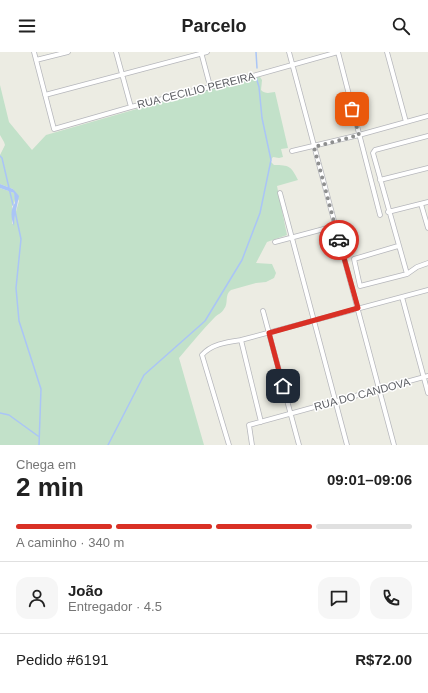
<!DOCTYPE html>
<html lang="pt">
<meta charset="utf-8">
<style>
:root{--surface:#fff;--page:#f6f6f6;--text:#222;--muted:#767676;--line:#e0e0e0;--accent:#d93025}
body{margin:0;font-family:Helvetica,sans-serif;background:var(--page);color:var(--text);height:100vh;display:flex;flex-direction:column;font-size:15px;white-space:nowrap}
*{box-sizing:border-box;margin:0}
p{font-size:13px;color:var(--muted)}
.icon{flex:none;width:22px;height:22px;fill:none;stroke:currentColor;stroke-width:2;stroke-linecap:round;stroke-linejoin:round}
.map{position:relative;height:393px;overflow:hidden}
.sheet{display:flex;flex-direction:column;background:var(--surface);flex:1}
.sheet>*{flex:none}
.pin{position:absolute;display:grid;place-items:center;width:34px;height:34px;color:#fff;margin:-17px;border-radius:8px;box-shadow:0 2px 6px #0006}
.courier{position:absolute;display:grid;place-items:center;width:40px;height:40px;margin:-20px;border:3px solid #d93025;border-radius:50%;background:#fff;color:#222;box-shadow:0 1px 5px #0007}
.summary em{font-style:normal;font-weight:600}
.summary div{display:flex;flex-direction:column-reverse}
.summary{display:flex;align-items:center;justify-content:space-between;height:68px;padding:0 16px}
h1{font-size:26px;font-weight:600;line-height:30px}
.bar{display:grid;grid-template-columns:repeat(4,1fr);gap:6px 4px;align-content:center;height:48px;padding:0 16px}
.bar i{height:5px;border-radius:3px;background:var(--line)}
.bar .current{background:var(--accent)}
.bar p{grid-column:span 4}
.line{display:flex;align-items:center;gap:10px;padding:0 16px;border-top:1px solid var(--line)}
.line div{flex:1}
.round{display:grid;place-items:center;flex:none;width:42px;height:42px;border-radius:12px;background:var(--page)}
header{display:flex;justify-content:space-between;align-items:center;height:52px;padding:0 16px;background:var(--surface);font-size:18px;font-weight:600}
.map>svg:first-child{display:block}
.green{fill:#c2e1c9}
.water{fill:#aac5f6}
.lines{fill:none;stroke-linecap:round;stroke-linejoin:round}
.stream{stroke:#aac5f6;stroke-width:1.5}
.minor-casing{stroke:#b6b7bc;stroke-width:5.5}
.minor{stroke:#fff;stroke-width:4}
.done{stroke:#8e8f8f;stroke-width:4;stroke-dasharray:0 7.2}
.route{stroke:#d93025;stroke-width:5}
.labels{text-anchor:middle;stroke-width:3;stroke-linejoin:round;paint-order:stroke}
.street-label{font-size:11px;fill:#5b5d62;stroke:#fff}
</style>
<header><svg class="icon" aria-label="menu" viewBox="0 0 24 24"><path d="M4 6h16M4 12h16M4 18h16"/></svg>Parcelo<svg class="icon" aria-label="search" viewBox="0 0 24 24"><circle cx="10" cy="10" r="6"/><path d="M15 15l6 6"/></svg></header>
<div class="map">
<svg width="428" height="393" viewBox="0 0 428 393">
<rect width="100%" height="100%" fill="#ecece3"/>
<path class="green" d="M256,25H260L262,28L261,38C265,42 269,41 275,40L288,96L281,97L283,105L279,106L273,105L270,109L274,113C289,113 291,114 298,128L277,134L287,183L267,190L256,211L272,212L276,221L274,226L266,230L256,231L231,238C224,243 229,251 224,257C222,261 218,262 215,265C202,278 191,292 179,306L204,393H0V136L14,141C16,147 15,150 12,154V172L14,171L15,163L19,149L13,137L0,132V103L5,93L4,90L0,83V33L9,70L32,98L46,83L203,38Z"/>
<path class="water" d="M0,132L13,137L19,144L15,163L14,174C11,167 10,157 15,151L14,141L0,136Z"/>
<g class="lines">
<path class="stream" d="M256,0L257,16
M0,104L2,106L13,153
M15,159L21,187L16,236L19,269L41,337L39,393
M0,361L9,363L38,384
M108,393L144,323L205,269L242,208L260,161L271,108L262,66L259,35L256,25"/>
<g class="minor-casing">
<path id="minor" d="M34,0L54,77L131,55L249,25L338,0
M116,0L131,55
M201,0L210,34
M289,0L394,393
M338,0L380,163
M387,0L406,70
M36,8L68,0
M45,43L207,0
M292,99L359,83L428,64
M380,128L428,116
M280,141L347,393
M421,152L428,176
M388,160L428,150
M275,190L335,174
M398,194L354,207L360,234L407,222L417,215L428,211
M407,222L373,101L375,98L428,84
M402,245L428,341
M263,259L299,393
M261,370L241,288L428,238
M229,393L202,303C211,292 227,290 241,288
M252,393L249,373L428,324"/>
</g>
<use href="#minor" class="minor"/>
</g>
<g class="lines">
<path class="done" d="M339,188L314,95L359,83L352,57"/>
<path class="route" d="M283,334L269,281L358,256L339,188"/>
</g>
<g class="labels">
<g class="street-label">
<text transform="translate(196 38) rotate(-14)" y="4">RUA CECILIO PEREIRA</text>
<text transform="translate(362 342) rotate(-15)" y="4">RUA DO CANDOVA</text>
</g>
</g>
</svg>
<div class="pin" style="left:352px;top:57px;background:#ea580c"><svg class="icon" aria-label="bag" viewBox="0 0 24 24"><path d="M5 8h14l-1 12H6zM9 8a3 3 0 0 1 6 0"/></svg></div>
<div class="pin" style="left:283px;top:334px;background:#1f2937"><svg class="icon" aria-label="home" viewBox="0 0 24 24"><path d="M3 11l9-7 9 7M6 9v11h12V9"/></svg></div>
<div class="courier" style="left:339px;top:188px"><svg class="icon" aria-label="car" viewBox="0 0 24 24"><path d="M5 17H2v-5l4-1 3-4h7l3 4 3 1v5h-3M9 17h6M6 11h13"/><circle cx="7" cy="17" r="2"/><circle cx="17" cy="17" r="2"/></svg></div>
</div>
<section class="sheet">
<div class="summary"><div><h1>2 min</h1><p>Chega em</p></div><em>09:01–09:06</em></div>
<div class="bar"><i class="current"></i><i class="current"></i><i class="current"></i><i></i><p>A caminho · 340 m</p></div>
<div class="line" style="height:72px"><a class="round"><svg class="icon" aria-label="person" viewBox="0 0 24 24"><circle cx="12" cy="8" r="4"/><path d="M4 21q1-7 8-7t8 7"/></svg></a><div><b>João</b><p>Entregador · 4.5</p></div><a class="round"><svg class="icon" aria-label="chat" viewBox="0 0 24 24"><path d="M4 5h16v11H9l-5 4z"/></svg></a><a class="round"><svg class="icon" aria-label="phone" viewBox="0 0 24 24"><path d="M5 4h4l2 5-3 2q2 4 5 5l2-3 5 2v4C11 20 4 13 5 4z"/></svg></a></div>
<div class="line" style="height:52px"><div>Pedido #6191</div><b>R$72.00</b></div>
</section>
